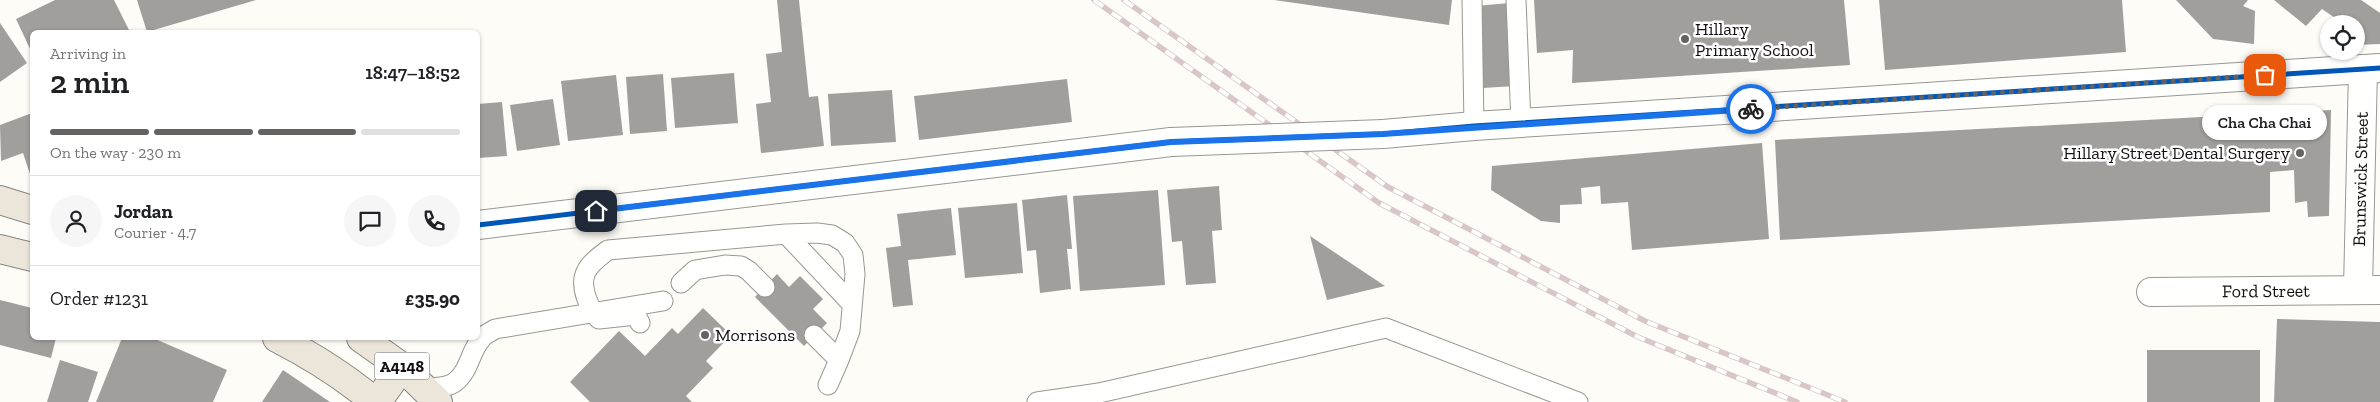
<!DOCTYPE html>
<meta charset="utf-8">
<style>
:root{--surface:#fff;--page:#f6f6f6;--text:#202124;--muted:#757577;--line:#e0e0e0;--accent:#646362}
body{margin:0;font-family:"Zilla Slab",serif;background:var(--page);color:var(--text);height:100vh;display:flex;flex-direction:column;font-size:19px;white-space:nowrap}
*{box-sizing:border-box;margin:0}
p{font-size:16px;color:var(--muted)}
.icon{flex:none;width:28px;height:28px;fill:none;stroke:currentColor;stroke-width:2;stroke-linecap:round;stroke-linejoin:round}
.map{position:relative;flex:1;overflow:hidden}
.side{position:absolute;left:30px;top:30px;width:450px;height:310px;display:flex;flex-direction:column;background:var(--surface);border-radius:8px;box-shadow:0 1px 4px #0004}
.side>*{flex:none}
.fabs{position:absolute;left:2320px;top:15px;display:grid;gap:10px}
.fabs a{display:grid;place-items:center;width:45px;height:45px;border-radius:50%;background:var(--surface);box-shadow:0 1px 4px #0004;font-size:25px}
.pin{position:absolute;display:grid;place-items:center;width:42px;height:42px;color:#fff;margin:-21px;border-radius:10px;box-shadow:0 2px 8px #0006}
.courier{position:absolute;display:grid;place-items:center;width:50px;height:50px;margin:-25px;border:4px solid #1a73e8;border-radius:50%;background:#fff;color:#222;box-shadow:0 1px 6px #0007}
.bubble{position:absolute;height:35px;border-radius:18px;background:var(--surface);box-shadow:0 1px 4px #0004;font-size:16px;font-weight:600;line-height:35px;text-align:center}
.headline em{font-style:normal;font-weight:600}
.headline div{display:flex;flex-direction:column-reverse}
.headline{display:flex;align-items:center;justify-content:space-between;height:85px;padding:0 20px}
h1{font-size:32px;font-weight:600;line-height:38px}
.bar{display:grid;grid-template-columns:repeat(4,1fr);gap:8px 5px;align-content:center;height:60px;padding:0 20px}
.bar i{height:6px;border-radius:4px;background:var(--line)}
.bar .on{background:var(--accent)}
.bar p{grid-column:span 4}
.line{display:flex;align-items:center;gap:12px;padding:0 20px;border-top:1px solid var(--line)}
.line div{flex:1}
.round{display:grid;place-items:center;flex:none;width:52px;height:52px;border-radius:26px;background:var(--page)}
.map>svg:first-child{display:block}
.building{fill:#a19f9c}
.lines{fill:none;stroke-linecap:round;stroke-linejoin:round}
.service-casing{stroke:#979795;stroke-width:21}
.minor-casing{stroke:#979795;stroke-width:30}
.trunk-casing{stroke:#858482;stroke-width:30}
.service{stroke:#fffffe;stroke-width:19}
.minor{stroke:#fffffe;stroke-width:28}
.trunk{stroke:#ece5da;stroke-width:28}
.rail-casing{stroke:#d9c6c7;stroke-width:5.5}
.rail{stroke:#fff;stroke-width:4;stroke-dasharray:11;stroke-linecap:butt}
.minor-bridge-casing{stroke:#979795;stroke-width:30;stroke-linecap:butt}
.minor-bridge{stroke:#fffffe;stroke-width:28}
.cycleway-casing{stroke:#fff;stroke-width:8}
.cycleway{stroke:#0057b8;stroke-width:5}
.done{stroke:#646362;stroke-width:5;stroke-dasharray:0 9}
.route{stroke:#1a73e8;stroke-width:6}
.poi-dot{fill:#646362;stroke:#fff;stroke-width:2}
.labels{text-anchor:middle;stroke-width:5;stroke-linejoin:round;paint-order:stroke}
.shield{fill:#fff;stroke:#585858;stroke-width:1}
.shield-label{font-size:16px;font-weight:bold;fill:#111}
.poi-label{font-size:18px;fill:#111;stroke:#fff;text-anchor:start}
.street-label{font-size:18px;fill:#111;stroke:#fff}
</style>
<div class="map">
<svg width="2380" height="402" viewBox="0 0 2380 402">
<rect width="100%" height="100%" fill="#fdfcf7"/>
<path class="building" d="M55,0H114L130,32H32V53L16,19Z
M137,0H256L147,32Z
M777,0H799L809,97L818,96L824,146L761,153L756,104L771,102L766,54L782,52Z
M1274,0H1452L1449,25Z
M1534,0H1844L1850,65L1572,83L1573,50L1537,53Z
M1879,0H2122L2126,52L1885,70Z
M2176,0H2248L2243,6L2255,11L2254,44L2213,39Z
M2274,0H2361L2380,13V44L2356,45V24H2341V22L2322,9L2306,26Z
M1509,3L1515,86L1483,88L1476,6Z
M0,23L27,63L0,82Z
M734,73L738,123L675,128L671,78Z
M663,74L667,131L630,134L626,77Z
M616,75L623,135L568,141L561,81Z
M1067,79L1072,122L919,140L914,96Z
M892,90L896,142L831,146L828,94Z
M553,99L560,145L517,151L510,105Z
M502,102L507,156L478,158V104Z
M2331,110L2329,216L2308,217L2307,201L2295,203L2294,170L2270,172V212L1780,240L1775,140Z
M32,113V173L30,174L23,153L1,161L0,125Z
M1762,143L1769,239L1632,250L1628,202L1601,204L1600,186L1581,188L1582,204L1560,205V223L1541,221L1491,190L1492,166Z
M1219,186L1222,230L1212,231L1216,283L1186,285L1182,241L1172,242L1167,190Z
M1158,190L1165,285L1080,291L1073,196Z
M1067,195L1072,249H1067L1071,289L1040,293L1036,250L1027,251L1022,200Z
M1017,203L1023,273L965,278L958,208Z
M951,208L956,255L908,260L913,305L893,307L886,248L901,246L897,214Z
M1310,236L1385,286L1327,300Z
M777,274L789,287L800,276L823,299L813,309L827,323L804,346L755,297Z
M0,300L32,308V338H56L51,358L0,345Z
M703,308L731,335L706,361L713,368L686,396L692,402H590L570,382L619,331L645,356L672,328L678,334Z
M2277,319L2380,322V402H2274Z
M122,338H153L227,370L213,402H96Z
M2147,350H2260V402H2147Z
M60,360L98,372L88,402H47Z
M283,370L330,402H262Z"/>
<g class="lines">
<g class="service-casing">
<path id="service" d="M1472,0L1474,126
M1516,0L1521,124
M786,234L852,304
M681,283L695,270L725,265L741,266L749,271L765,287
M640,323L636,315L599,319C589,309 579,286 586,272C590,263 600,256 608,250L786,234L817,233L832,235L845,243L853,255L855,274L850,331L839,360
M814,335L839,360L828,385
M425,389C434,387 448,388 455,382C470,371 470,350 482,338C485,334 491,332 495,329L663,301
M1037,402L1099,393L1386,328L1578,402"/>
</g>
<g class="minor-casing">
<g id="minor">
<path d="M1383,134L1474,126L2380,68"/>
<path d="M478,225L1171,142"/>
<path id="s1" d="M2358,289L2363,69"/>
<path id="s2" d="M2151,292L2380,290"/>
</g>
</g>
<g class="trunk-casing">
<path id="trunk" d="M0,200L32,210
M0,249L32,257
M277,338C312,356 344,376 375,402
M361,338L402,367L438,402
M377,402L402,367"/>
</g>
<use href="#service" class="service"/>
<use href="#minor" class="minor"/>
<use href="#trunk" class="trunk"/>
<g class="rail-casing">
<path id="rail" d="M1094,0L1379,203L1638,337L1797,402
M1124,0L1388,187L1645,321L1845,402"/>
</g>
<use href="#rail" class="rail"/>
<g class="minor-bridge-casing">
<path id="minor-bridge" d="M1171,142L1383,134"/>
</g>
<use href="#minor-bridge" class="minor-bridge"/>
<g class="cycleway-casing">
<path id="cycleway" d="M478,225L1171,142L1383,134L1474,126L2380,68"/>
</g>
<use href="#cycleway" class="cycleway"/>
</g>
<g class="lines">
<path class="done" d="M1751,109L2265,75"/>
<path class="route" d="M596,211L1171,142L1383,134L1751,109"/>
</g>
<g class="poi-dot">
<circle cx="1685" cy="39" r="5"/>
<circle cx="2300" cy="153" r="5"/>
<circle cx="705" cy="335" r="5"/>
</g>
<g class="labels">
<rect class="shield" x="374.5" y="352.5" width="55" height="27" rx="4"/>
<g class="shield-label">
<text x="402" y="372">A4148</text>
</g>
<g class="poi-label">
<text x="1695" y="35">Hillary<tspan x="1695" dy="21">Primary School</tspan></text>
<text x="2290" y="159" text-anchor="end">Hillary Street Dental Surgery</text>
<text x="715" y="341">Morrisons</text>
</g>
<g class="street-label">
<text dy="6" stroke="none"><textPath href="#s1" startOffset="110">Brunswick Street</textPath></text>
<text dy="6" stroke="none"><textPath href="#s2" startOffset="115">Ford Street</textPath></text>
</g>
</g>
</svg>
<div class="fabs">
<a><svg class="icon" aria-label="locate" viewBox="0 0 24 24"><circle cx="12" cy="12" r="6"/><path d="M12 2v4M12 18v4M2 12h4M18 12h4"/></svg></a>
</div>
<div class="pin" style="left:2265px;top:75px;background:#ea580c"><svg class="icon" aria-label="bag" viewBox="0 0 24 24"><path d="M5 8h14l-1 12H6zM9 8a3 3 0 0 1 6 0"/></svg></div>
<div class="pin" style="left:596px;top:211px;background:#1f2937"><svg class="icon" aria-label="home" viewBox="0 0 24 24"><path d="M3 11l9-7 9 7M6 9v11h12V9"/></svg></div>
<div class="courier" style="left:1751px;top:109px"><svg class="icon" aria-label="bike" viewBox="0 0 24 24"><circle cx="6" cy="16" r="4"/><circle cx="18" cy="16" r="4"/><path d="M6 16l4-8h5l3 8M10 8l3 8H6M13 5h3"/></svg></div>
<div class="bubble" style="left:2202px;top:105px;width:125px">Cha Cha Chai</div>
<section class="side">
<div class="headline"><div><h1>2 min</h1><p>Arriving in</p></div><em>18:47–18:52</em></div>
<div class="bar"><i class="on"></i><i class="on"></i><i class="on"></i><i></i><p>On the way · 230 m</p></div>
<div class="line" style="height:90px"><a class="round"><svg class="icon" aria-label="person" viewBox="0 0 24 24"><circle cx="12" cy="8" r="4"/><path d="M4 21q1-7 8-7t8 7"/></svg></a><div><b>Jordan</b><p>Courier · 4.7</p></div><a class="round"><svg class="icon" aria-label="chat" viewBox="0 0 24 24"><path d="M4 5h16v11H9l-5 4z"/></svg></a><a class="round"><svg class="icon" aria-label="phone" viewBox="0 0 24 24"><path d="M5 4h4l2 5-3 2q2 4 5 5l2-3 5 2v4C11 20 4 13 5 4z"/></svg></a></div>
<div class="line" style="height:65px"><div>Order #1231</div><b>£35.90</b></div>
</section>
</div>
